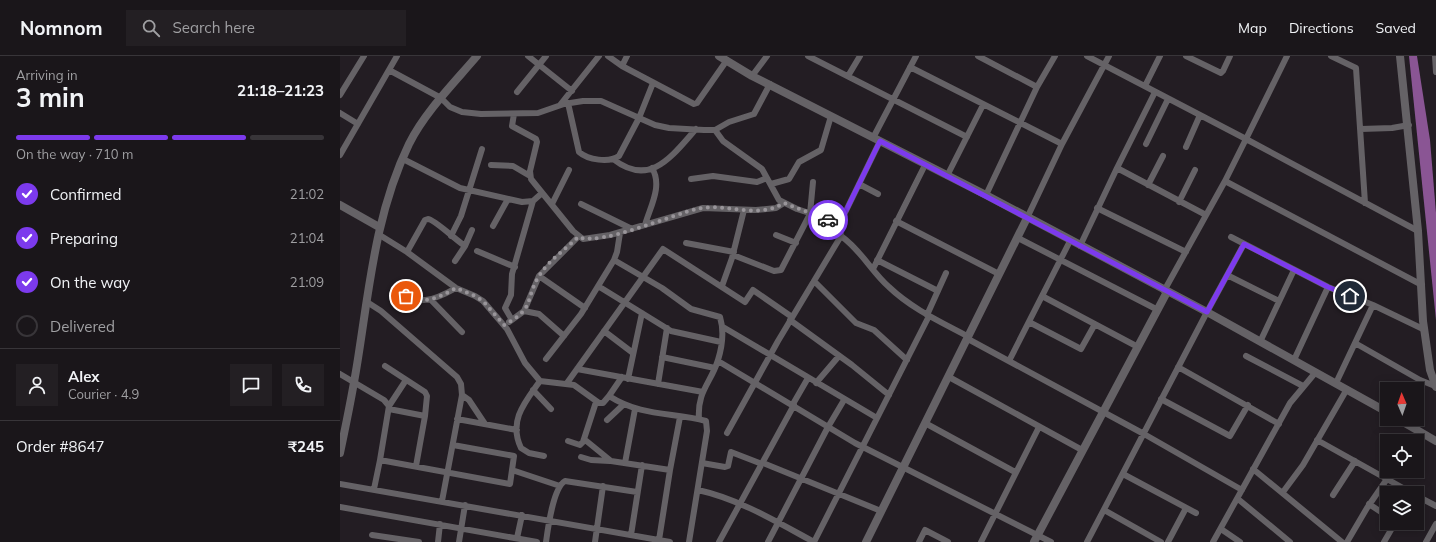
<!DOCTYPE html>
<meta charset="utf-8">
<style>
:root{--surface:#1a161a;--page:#231f23;--text:#f1f3f6;--muted:#9f9fa2;--line:#383539;--accent:#7c3aed}
body{margin:0;font-family:Mulish,sans-serif;background:var(--page);color:var(--text);height:100vh;display:flex;flex-direction:column;font-size:15px;white-space:nowrap}
*{box-sizing:border-box;margin:0}
p{font-size:13px;color:var(--muted)}
.icon{flex:none;width:22px;height:22px;fill:none;stroke:currentColor;stroke-width:2;stroke-linecap:round;stroke-linejoin:round}
.map{position:relative;flex:1;overflow:hidden}
.drawer{display:flex;flex-direction:column;background:var(--surface);width:340px}
.drawer>*{flex:none}
.needle{width:26px;rotate:358deg}
.buttons{position:absolute;left:1040px;top:326px;display:grid;gap:8px}
.buttons a{display:grid;place-items:center;width:44px;height:44px;border-radius:0px;background:var(--surface);box-shadow:0 2px 10px #0003,0 0 0 1px var(--line);font-size:20px}
.pin{position:absolute;display:grid;place-items:center;width:34px;height:34px;color:#fff;margin:-17px;border:2px solid #fff;border-radius:50%;box-shadow:0 1px 4px #0007}
.courier{position:absolute;display:grid;place-items:center;width:40px;height:40px;margin:-20px;border:3px solid #7c3aed;border-radius:50%;background:#fff;color:#222;box-shadow:0 1px 5px #0007}
.overview em{font-style:normal;font-weight:700}
.overview div{display:flex;flex-direction:column-reverse}
.overview{display:flex;align-items:center;justify-content:space-between;height:68px;padding:0 16px}
h1{font-size:26px;font-weight:700;line-height:30px}
.bar{display:grid;grid-template-columns:repeat(4,1fr);gap:6px 4px;align-content:center;height:48px;padding:0 16px}
.bar i{height:5px;border-radius:3px;background:var(--line)}
.bar .active{background:var(--accent)}
.bar p{grid-column:span 4}
.line{display:flex;align-items:center;gap:10px;padding:0 16px;border-top:1px solid var(--line)}
.line div{flex:1}
.round{display:grid;place-items:center;flex:none;width:42px;height:42px;border-radius:0px;background:var(--page)}
ol{padding:0 16px;list-style:none}
li{display:flex;align-items:center;gap:12px;height:44px}
li p{margin-inline-start:auto}
li .icon{padding:4px;border-radius:50%;background:var(--accent);color:#fff;stroke-width:4}
li:last-child{color:var(--muted)}
li i{width:22px;height:22px;border:2px solid var(--line);border-radius:50%}
header{display:flex;align-items:center;gap:24px;box-sizing:border-box;height:56px;padding:0 20px;background:var(--surface);border-bottom:1px solid var(--line)}
header strong{font-size:19px}
nav{display:flex;gap:22px;margin-inline-start:auto;font-size:14px}
.search{width:280px;height:36px;background:var(--page);display:flex;align-items:center;gap:10px;box-sizing:border-box;padding:0 14px;border-radius:0px;color:var(--muted);font-size:15px}
main{display:flex;flex:1;min-height:0}
.map>svg:first-child{display:block}
.water{fill:#8a5594}
.lines{fill:none;stroke-linecap:round;stroke-linejoin:round}
.minor{stroke:#656266;stroke-width:6}
.tertiary{stroke:#656266;stroke-width:8}
.done{stroke:#99959a;stroke-width:4;stroke-dasharray:0 7.2}
.route{stroke:#7c3aed;stroke-width:5}
</style>
<header>
<strong>Nomnom</strong>
<div class="search"><svg class="icon" aria-label="search" viewBox="0 0 24 24"><circle cx="10" cy="10" r="6"/><path d="M15 15l6 6"/></svg>Search here</div>
<nav><a>Map</a><a>Directions</a><a>Saved</a></nav>
</header>
<main>
<section class="drawer">
<div class="overview"><div><h1>3 min</h1><p>Arriving in</p></div><em>21:18–21:23</em></div>
<div class="bar"><i class="active"></i><i class="active"></i><i class="active"></i><i></i><p>On the way · 710 m</p></div>
<ol>
<li><svg class="icon" aria-label="check" viewBox="0 0 24 24"><path d="M5 12l5 5 9-10"/></svg>Confirmed<p>21:02</p></li>
<li><svg class="icon" aria-label="check" viewBox="0 0 24 24"><path d="M5 12l5 5 9-10"/></svg>Preparing<p>21:04</p></li>
<li><svg class="icon" aria-label="check" viewBox="0 0 24 24"><path d="M5 12l5 5 9-10"/></svg>On the way<p>21:09</p></li>
<li><i></i>Delivered</li>
</ol>
<div class="line" style="height:72px"><a class="round"><svg class="icon" aria-label="person" viewBox="0 0 24 24"><circle cx="12" cy="8" r="4"/><path d="M4 21q1-7 8-7t8 7"/></svg></a><div><b>Alex</b><p>Courier · 4.9</p></div><a class="round"><svg class="icon" aria-label="chat" viewBox="0 0 24 24"><path d="M4 5h16v11H9l-5 4z"/></svg></a><a class="round"><svg class="icon" aria-label="phone" viewBox="0 0 24 24"><path d="M5 4h4l2 5-3 2q2 4 5 5l2-3 5 2v4C11 20 4 13 5 4z"/></svg></a></div>
<div class="line" style="height:52px"><div>Order #8647</div><b>₹245</b></div>
</section>
<div class="map">
<svg width="1096" height="486" viewBox="0 0 1096 486">
<rect width="100%" height="100%" fill="#231d23"/>
<path class="water" d="M1069,0H1077L1090,84L1096,157V264Z"/>
<g class="lines">
<path class="minor" d="M188,0L232,35
M268,0L282,10L287,0
M468,0L627,81
M638,0L697,31
M747,0L906,83L947,0
M846,0L881,17L883,15L890,0
M991,0L1016,12L1025,147
M1095,0L1096,16
M282,10L354,48L357,47L387,4
M570,11L722,88
M49,14L101,42L110,51L122,56L141,58L198,57L224,48L243,45H261L315,69L329,72L364,74H375L389,66L414,58L430,28
M412,20L427,0
M508,20L520,0
M805,30L820,0
M177,36L206,0
M0,39L24,0
M228,47L239,96C248,104 269,107 279,100L299,62L313,27
M220,49L259,0
M0,57L18,68
M174,58L172,70L196,83L197,86L190,115L191,123L233,175L243,183L270,179L363,152L416,154L436,152L444,147
M1021,73L1052,72L1069,69
M375,74L383,85L422,113L439,144L457,153L500,167
M533,82L576,0
M806,88L828,43
M846,91L860,59
M0,99L57,0
M63,103L120,132L182,146L193,145L202,137
M273,103C310,132 332,100 356,73
M151,109L173,110L190,120
M777,112L815,36
M607,120L643,49
M351,123L373,120L417,126L427,122
M885,125L1082,229
M431,128L449,123L459,106L481,94L491,60
M519,128L538,138
M808,129L823,100
M646,139L697,31L715,0
M839,146L855,114
M212,148L229,114
M241,148L292,173
M757,152L846,196
M687,162L722,88L769,0
M556,165L659,218
M305,169C310,151 323,130 312,112
M153,170L168,143
M38,178L67,196L116,232L135,240L143,245L167,273L185,307L200,325L234,329L259,347H263L269,340C302,361 331,356 366,365L367,375L349,486
M436,179L456,187
M111,180L121,160L142,93
M501,180C521,194 531,215 549,231C572,253 601,266 629,281
M891,181L988,231L1033,249L1085,274
M678,182L818,254
M346,187L394,196
M740,190L777,112L866,159
M137,195L175,211
M67,196L85,164L88,163C94,163 117,185 125,190
M393,199L434,215L441,214L470,158L473,126
M274,204L277,196L280,177
M537,204L598,235
M115,205L125,190L132,174
M533,213L585,109
M887,219L939,245
M199,220L245,252
M474,225L516,267L534,274L567,304
M258,230L331,275L381,286
M382,230L392,202L404,154
M56,231C78,251 93,245 116,232
M824,235L885,125L906,83L1078,175
M702,240L798,291
M91,244L122,276
M27,246L41,255L117,321L121,328L122,339L102,445
M184,255L199,258L224,280
M587,259L606,217
M172,264L165,252L171,239L172,218L193,145
M450,264L512,309L549,339
M169,266L184,255L199,220L238,181
M689,266L741,293L755,268
M383,271L537,362
M264,275L293,297
M628,283L804,378L902,434
M920,286L954,214
M1015,287L1080,324L1095,330
M906,300L963,330
M322,301L375,312
M206,303L241,258L274,204L322,232L351,253L380,261C384,274 382,291 378,304C371,327 357,335 359,363
M954,304L988,231
M378,305L515,387L711,486
M669,305L730,185
M45,310L85,336L87,340L85,360
M838,311L939,368
M237,313L363,336
M0,318L44,344L49,350L40,404
M609,321L742,394
M288,323L302,257
M200,325C185,346 168,365 181,392L189,397L204,400
M227,327L323,193L405,246L413,234L452,261
M476,327L499,300
M996,327L1033,249
M318,328L327,272
M193,334L211,353
M122,339L129,344L145,368
M269,340L282,321
M821,343L890,380L908,349
M453,348L468,322
M49,350L66,324
M49,353L85,360L76,410
M117,363L177,374
M267,364L283,349
M585,367L675,416
M387,377L438,285L501,180L500,167L540,85
M244,383L271,405L330,414L340,361
M977,384L1072,437
M228,385L240,389L243,386L256,346
M113,389L174,400L172,414L220,430
M241,401L251,404L270,405
M285,407L295,353
M362,407L385,411L388,410L391,396L422,408
M423,407L541,455
M913,413L1002,486
M783,418L856,457
M0,428L330,486
M34,433L40,404L170,428L172,414
M358,434C399,443 437,466 474,486
M943,436L963,409L1007,333
M993,439L1015,405
M1077,440L1096,450
M898,443L950,486
M1029,448L1047,460
M0,451L197,486
M764,454L821,486
M881,473L900,486
M32,479L79,486
M291,479L302,409
M177,482L182,459
M319,484L330,414
M98,486L100,468
M119,486L125,449
M206,486C208,472 213,432 225,425L297,436
M255,486L263,430
M379,486L454,349
M428,486L488,371L504,344
M474,486L589,260
M579,486L585,474L608,486
M641,486L699,371
M747,486L867,256L904,188
M828,486L846,452
M873,486L950,347L975,317
M1007,486L1027,452L1047,423
M1044,486L1055,467
M1086,486L1096,468"/>
<path class="tertiary" d="M379,0L412,20L646,139L867,256L1047,356
M1060,0L1078,175L1083,265L1090,314L1096,331
M0,149L39,171
M1058,363L1096,385
M0,397C7,364 14,330 19,296C30,225 37,154 69,88C85,56 114,27 137,0
M526,486L687,162
M694,486L827,236"/>
</g>
<g class="lines">
<path class="done" d="M66,240C85,249 100,241 116,232L135,240L143,245L164,269C196,252 184,245 199,220C208,205 226,193 238,181C261,190 331,159 357,153C384,146 417,164 444,147L488,164"/>
<path class="route" d="M488,164L500,167L540,85L867,256L904,188L988,231L1010,240"/>
</g>
</svg>
<div class="buttons">
<a><svg class="needle" viewBox="-14 -14 28 28"><path d="M0-13l5 13h-10z" fill="#e53935"/><path d="M0 13l5-13h-10z" fill="#9f9fa2"/></svg></a>
<a><svg class="icon" aria-label="locate" viewBox="0 0 24 24"><circle cx="12" cy="12" r="6"/><path d="M12 2v4M12 18v4M2 12h4M18 12h4"/></svg></a>
<a><svg class="icon" aria-label="layers" viewBox="0 0 24 24"><path d="M12 4l9 5-9 5-9-5zM3 14l9 5 9-5"/></svg></a>
</div>
<div class="pin" style="left:66px;top:240px;background:#ea580c"><svg class="icon" aria-label="bag" viewBox="0 0 24 24"><path d="M5 8h14l-1 12H6zM9 8a3 3 0 0 1 6 0"/></svg></div>
<div class="pin" style="left:1010px;top:240px;background:#1f2937"><svg class="icon" aria-label="home" viewBox="0 0 24 24"><path d="M3 11l9-7 9 7M6 9v11h12V9"/></svg></div>
<div class="courier" style="left:488px;top:164px"><svg class="icon" aria-label="car" viewBox="0 0 24 24"><path d="M5 17H2v-5l4-1 3-4h7l3 4 3 1v5h-3M9 17h6M6 11h13"/><circle cx="7" cy="17" r="2"/><circle cx="17" cy="17" r="2"/></svg></div>
</div>
</main>
